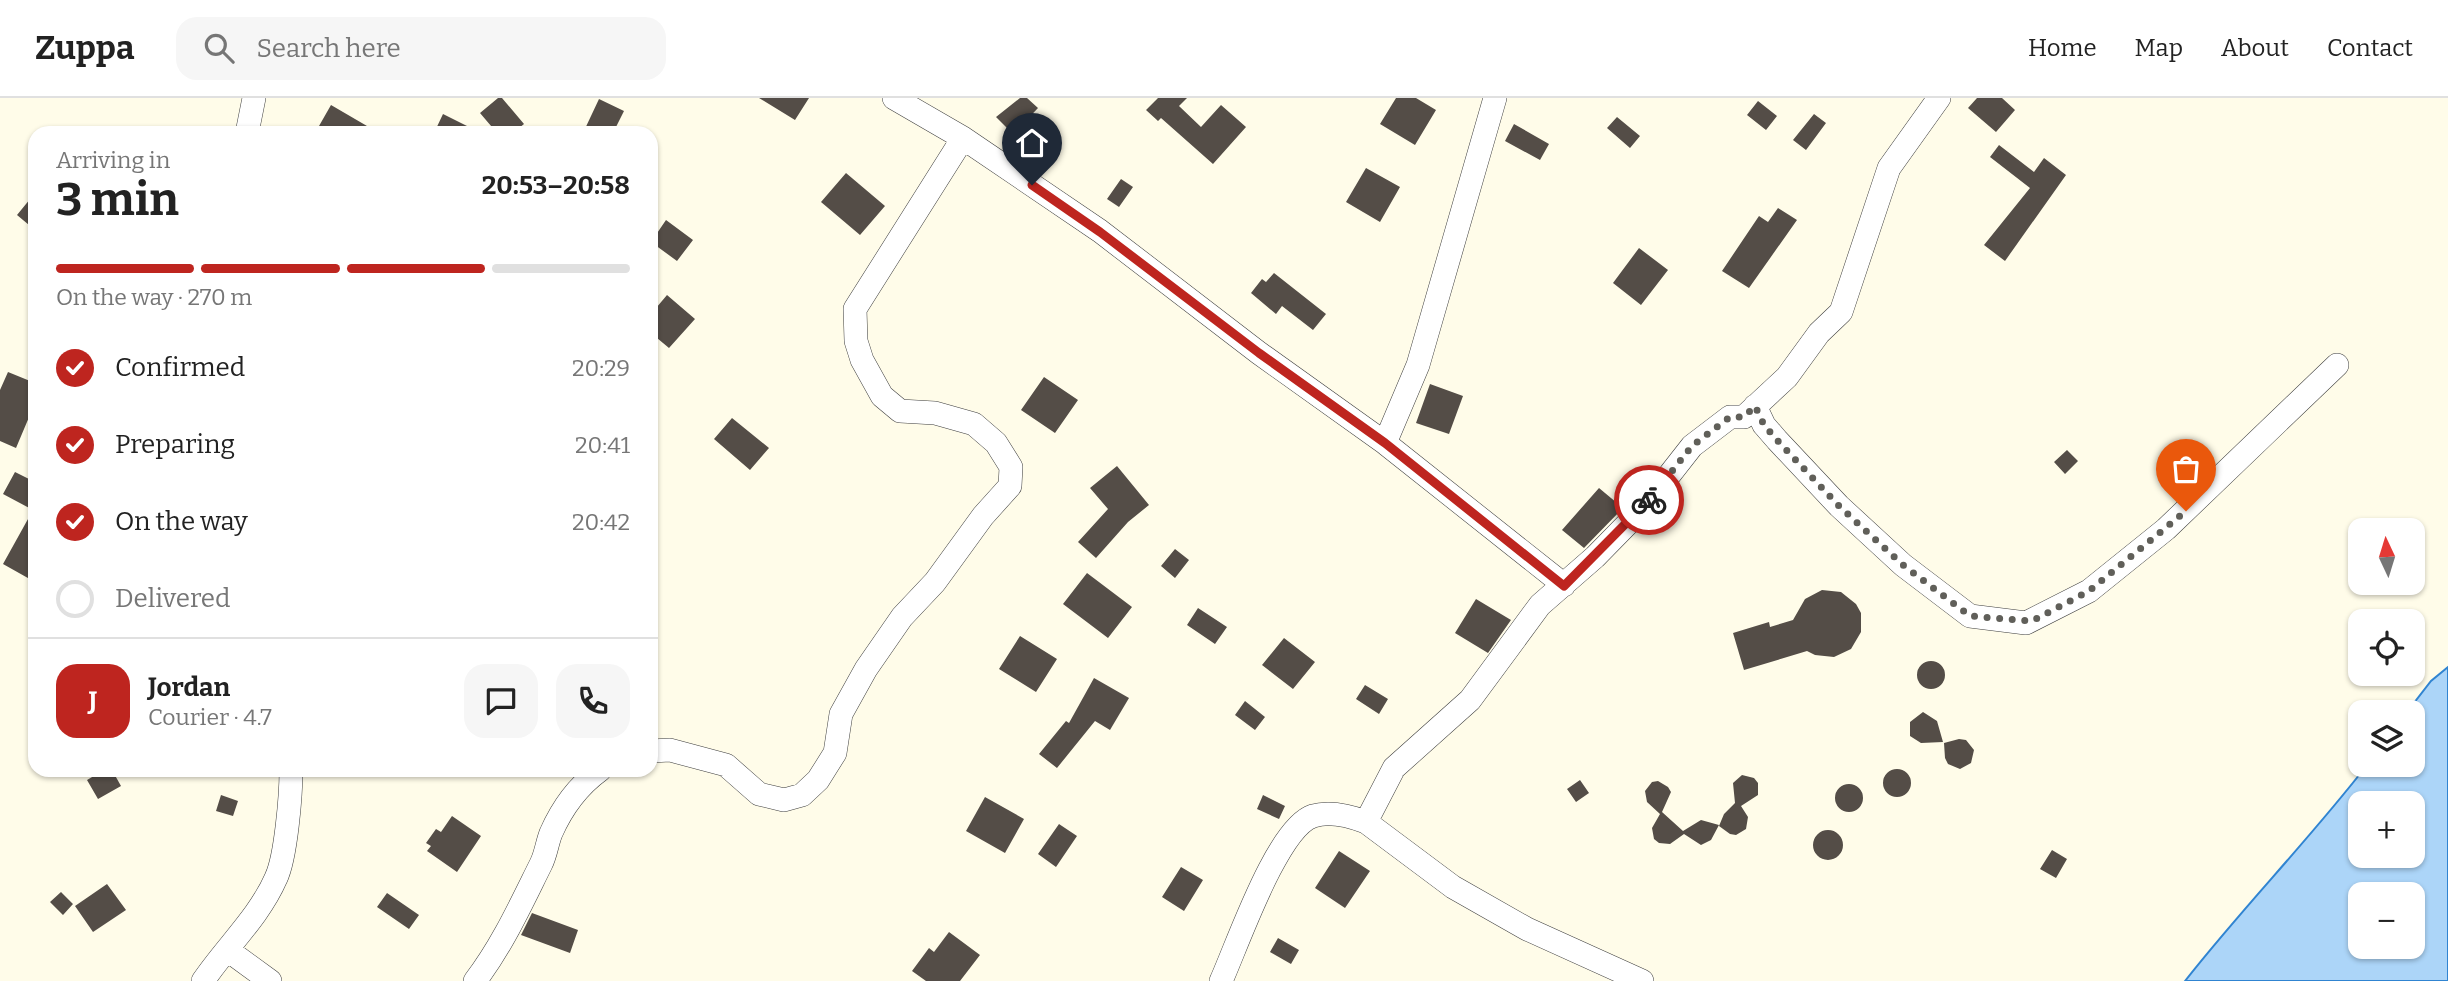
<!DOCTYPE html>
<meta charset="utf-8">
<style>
:root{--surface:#fff;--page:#f6f6f6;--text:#222;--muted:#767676;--line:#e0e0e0;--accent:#be251f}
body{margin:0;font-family:Bitter,serif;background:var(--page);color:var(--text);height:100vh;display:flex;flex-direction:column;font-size:26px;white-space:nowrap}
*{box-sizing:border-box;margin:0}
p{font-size:23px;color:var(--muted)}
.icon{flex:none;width:38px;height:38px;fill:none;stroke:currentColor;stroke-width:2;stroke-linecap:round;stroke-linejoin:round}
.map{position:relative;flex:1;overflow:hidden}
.details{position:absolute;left:28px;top:28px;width:630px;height:651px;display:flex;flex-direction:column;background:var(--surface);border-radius:21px;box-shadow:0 2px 5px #0004}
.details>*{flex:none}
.needle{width:46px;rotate:356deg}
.fabs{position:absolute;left:2348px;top:420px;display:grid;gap:14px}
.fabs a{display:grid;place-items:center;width:77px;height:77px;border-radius:14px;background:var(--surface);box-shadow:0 2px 5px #0004;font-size:35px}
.pin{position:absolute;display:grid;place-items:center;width:60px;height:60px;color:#fff;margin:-72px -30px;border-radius:50% 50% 50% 0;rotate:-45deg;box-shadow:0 0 7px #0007}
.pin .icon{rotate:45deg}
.courier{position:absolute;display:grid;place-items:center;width:70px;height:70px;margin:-35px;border:5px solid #be251f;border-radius:50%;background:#fff;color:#222;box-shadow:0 2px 9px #0007}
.head em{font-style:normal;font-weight:700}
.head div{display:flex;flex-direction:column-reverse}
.head{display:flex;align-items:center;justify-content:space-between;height:119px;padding:0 28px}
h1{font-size:46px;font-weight:700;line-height:52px}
.bar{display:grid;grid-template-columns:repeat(4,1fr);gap:10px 7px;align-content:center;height:84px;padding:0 28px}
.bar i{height:9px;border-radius:5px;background:var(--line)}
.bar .current{background:var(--accent)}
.bar p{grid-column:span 4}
.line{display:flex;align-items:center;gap:18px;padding:0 28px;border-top:2px solid var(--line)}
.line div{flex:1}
.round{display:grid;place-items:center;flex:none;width:74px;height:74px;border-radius:21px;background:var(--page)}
ol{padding:0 28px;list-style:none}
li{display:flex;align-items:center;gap:21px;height:77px}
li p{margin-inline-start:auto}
li .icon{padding:7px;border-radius:50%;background:var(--accent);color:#fff;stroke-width:4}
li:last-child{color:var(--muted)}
li i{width:38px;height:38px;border:4px solid var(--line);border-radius:50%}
header{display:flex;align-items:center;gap:42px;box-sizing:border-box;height:98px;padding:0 35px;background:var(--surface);border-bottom:2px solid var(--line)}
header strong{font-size:33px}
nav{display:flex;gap:38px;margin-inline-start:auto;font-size:24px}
.search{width:490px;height:63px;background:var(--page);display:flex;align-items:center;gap:18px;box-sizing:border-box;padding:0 24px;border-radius:21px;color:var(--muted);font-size:26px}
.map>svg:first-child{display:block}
.water{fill:#acd5f8;stroke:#3084d1;stroke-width:2;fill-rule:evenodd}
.building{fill:#544d47}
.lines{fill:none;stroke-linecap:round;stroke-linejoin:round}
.minor-casing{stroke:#3e3e3e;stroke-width:24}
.minor{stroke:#fff;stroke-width:23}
.done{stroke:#605f59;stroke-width:7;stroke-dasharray:0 12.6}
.route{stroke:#be251f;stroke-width:9}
</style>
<header>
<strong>Zuppa</strong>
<div class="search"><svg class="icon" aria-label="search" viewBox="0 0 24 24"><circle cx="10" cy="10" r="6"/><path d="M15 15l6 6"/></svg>Search here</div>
<nav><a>Home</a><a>Map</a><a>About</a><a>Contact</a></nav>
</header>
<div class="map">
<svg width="2448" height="883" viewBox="0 0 2448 883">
<rect width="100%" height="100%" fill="#fffce9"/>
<path class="water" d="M2448,569V883H2185C2243,809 2309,742 2367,667H2413V614H2407L2431,583ZM2361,705H2413V758H2361ZM2361,796H2413V849H2361Z"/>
<path class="building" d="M498,0H502L524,26L513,35H497L480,15Z
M759,0H809L795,22Z
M1020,0H1027L1038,10L1013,36L996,19Z
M1158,0H1187L1179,8L1201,29L1221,7L1246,29L1213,66L1161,20L1158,23L1146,12Z
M1396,0H1416L1436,12L1415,47L1380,26Z
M1977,0H2002L2015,12L1996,34L1968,10Z
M599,1L624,13L613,35H583Z
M1758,3L1777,18L1766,32L1747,17Z
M331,7L379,35H315Z
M443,16L481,35H434Z
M1814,16L1826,25L1806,52L1793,42Z
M1617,19L1640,38L1630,50L1607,30Z
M1514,26L1549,46L1540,62L1505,43Z
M1999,47L2034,74L2044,60L2066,77L2005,163L1984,147L2030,90L1990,59Z
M1366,70L1400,89L1380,124L1346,104Z
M846,75L885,108L860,137L821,104Z
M1121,81L1133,89L1119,109L1107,101Z
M35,95V132L17,117Z
M1778,110L1797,122L1749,190L1722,173L1759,118L1768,124Z
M666,122L693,142L677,163L651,144Z
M1639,150L1668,172L1641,207L1613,185Z
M1274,175L1326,216L1313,232L1282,208L1276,216L1251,195L1262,181L1266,184Z
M667,197L695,221L669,250L651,235V216Z
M8,274L35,285V305L16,350L0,343V292Z
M1044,279L1078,302L1055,335L1021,312Z
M1430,286L1463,298L1449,336L1416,325Z
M732,320L769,350L750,372L714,341Z
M2067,352L2078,363L2065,376L2054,364Z
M1117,368L1149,407L1128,424L1096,460L1078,444L1108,411L1090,390Z
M15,374L35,384V484L3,466L33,412L3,396Z
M1599,390L1623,410L1584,450L1562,432Z
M1175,451L1189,462L1175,480L1161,468Z
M1087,475L1132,509L1108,540L1063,506Z
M1822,492L1841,494L1856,506L1861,515V534L1851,551L1834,559L1815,557L1807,553L1744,572L1733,535L1769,524L1770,529L1793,522L1805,501Z
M1476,501L1511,522L1488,555L1455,535Z
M1198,510L1227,529L1215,546L1187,527Z
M1020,538L1057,561L1036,594L999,571Z
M1284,540L1315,564L1293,591L1262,567Z
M1917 577a14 14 0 1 1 28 0a14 14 0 1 1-28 0Z
M1094,580L1129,600L1110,632L1095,623L1057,670L1039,656L1066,623L1069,625Z
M1365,587L1388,601L1379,616L1356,601Z
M1245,603L1265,619L1255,632L1235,617Z
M1923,614L1937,623L1943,644L1921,645L1910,638V624Z
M1959,641L1966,642L1974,652L1971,665L1960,671L1948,666L1945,660L1944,645Z
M1883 685a14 14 0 1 1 28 0a14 14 0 1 1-28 0Z
M104,672H112L121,688L98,701L87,682Z
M1742,677L1754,680L1758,685V697L1741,708L1748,719L1746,731L1736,737L1730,736L1719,728L1724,716L1735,705L1733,685Z
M1580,682L1589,695L1576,704L1567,691Z
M1658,683L1668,689L1671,694L1662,714L1683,733L1701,722L1719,727L1711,742L1701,747L1684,736L1670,746L1659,745L1654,741L1652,730L1660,716L1647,704L1645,693L1652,684Z
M1835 700a14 14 0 1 1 28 0a14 14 0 1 1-28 0Z
M221,697L238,703L233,718L216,713Z
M1263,697L1285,708L1279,721L1257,711Z
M985,699L1024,721L1005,755L966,733Z
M452,718L481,738L457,774L427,753L431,748L426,745L436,731L441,734Z
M1059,726L1077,738L1056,769L1038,756Z
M1813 747a15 15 0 1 1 30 0a15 15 0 1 1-30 0Z
M2052,752L2067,761L2056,780L2040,771Z
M1339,753L1370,773L1345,810L1315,790Z
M1181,769L1203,782L1184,813L1162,799Z
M107,786L126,812L93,834L75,808Z
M61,794L73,806L63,817L50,804Z
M387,795L419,817L409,831L377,809Z
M532,815L578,832L570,855L521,837Z
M949,834L980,857L960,883H926L912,873L929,850L934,854Z
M1278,840L1299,852L1291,866L1270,854Z"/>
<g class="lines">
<g class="minor-casing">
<path id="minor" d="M894,0L963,40L1100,133L1259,255L1385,345L1564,487
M247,35L254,0
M1755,308L1764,327L1777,342L1839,408L1903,467L1970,518L2026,525L2089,493L2166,431L2337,267
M1385,345L1418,267L1495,0
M651,653L670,652L726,667L759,696L784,702L802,697L818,682L835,655L841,616L866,571L902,519L935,484L983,418L1010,388L1011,369L996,345L974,326L935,315L900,313L882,298L862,262L856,243L855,211L963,40
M1366,724L1453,789L1527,831L1642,883
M229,853L270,883
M203,883C226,849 259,819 276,780C286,759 291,697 291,672
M475,883C502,848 521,806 541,766C546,756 547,745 551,735C562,710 578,688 600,672
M1221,883C1237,848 1277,730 1313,718C1329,713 1350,718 1366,724L1394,670L1470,602L1540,507L1595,459L1645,408L1692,348L1730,319H1744L1787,279L1819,235L1841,214L1889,70L1939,0"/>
</g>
<use href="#minor" class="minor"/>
</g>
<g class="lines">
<path class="done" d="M1649,402L1692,348L1730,319H1744L1755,308L1764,327L1777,342L1839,408L1903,467L1970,518L2032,523L2089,493L2186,413"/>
<path class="route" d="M1032,87L1100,134L1259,255L1385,345L1564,488L1649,402"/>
</g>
</svg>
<div class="fabs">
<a><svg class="needle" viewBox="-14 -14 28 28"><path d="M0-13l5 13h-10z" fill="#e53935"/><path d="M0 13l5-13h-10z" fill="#767676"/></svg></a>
<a><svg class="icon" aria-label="locate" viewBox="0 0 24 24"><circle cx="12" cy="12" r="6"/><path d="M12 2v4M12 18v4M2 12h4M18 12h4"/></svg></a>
<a><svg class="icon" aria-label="layers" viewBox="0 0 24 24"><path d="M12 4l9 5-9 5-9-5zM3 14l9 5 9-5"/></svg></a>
<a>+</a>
<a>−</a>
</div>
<div class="pin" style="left:2186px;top:413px;background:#ea580c"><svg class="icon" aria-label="bag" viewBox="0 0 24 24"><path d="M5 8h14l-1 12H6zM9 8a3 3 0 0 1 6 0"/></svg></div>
<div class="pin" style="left:1032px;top:87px;background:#1f2937"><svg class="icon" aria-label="home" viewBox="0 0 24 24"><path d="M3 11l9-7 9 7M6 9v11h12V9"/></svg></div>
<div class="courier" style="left:1649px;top:402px"><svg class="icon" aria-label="bike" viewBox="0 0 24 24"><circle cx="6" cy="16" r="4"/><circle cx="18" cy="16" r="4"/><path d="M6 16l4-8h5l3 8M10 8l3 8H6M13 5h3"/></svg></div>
<section class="details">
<div class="head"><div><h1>3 min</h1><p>Arriving in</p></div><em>20:53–20:58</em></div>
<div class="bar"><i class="current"></i><i class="current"></i><i class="current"></i><i></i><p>On the way · 270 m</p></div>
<ol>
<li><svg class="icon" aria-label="check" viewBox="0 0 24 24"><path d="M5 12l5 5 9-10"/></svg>Confirmed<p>20:29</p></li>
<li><svg class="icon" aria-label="check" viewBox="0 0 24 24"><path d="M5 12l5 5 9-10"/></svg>Preparing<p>20:41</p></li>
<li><svg class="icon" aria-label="check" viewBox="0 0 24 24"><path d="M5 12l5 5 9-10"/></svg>On the way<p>20:42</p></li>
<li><i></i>Delivered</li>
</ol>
<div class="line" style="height:126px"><b class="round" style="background:var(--accent);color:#fff">J</b><div><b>Jordan</b><p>Courier · 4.7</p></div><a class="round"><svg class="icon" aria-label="chat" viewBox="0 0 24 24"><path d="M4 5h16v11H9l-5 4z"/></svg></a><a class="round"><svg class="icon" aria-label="phone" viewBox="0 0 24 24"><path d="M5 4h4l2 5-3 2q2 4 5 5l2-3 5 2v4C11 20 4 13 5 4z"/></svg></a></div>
</section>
</div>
